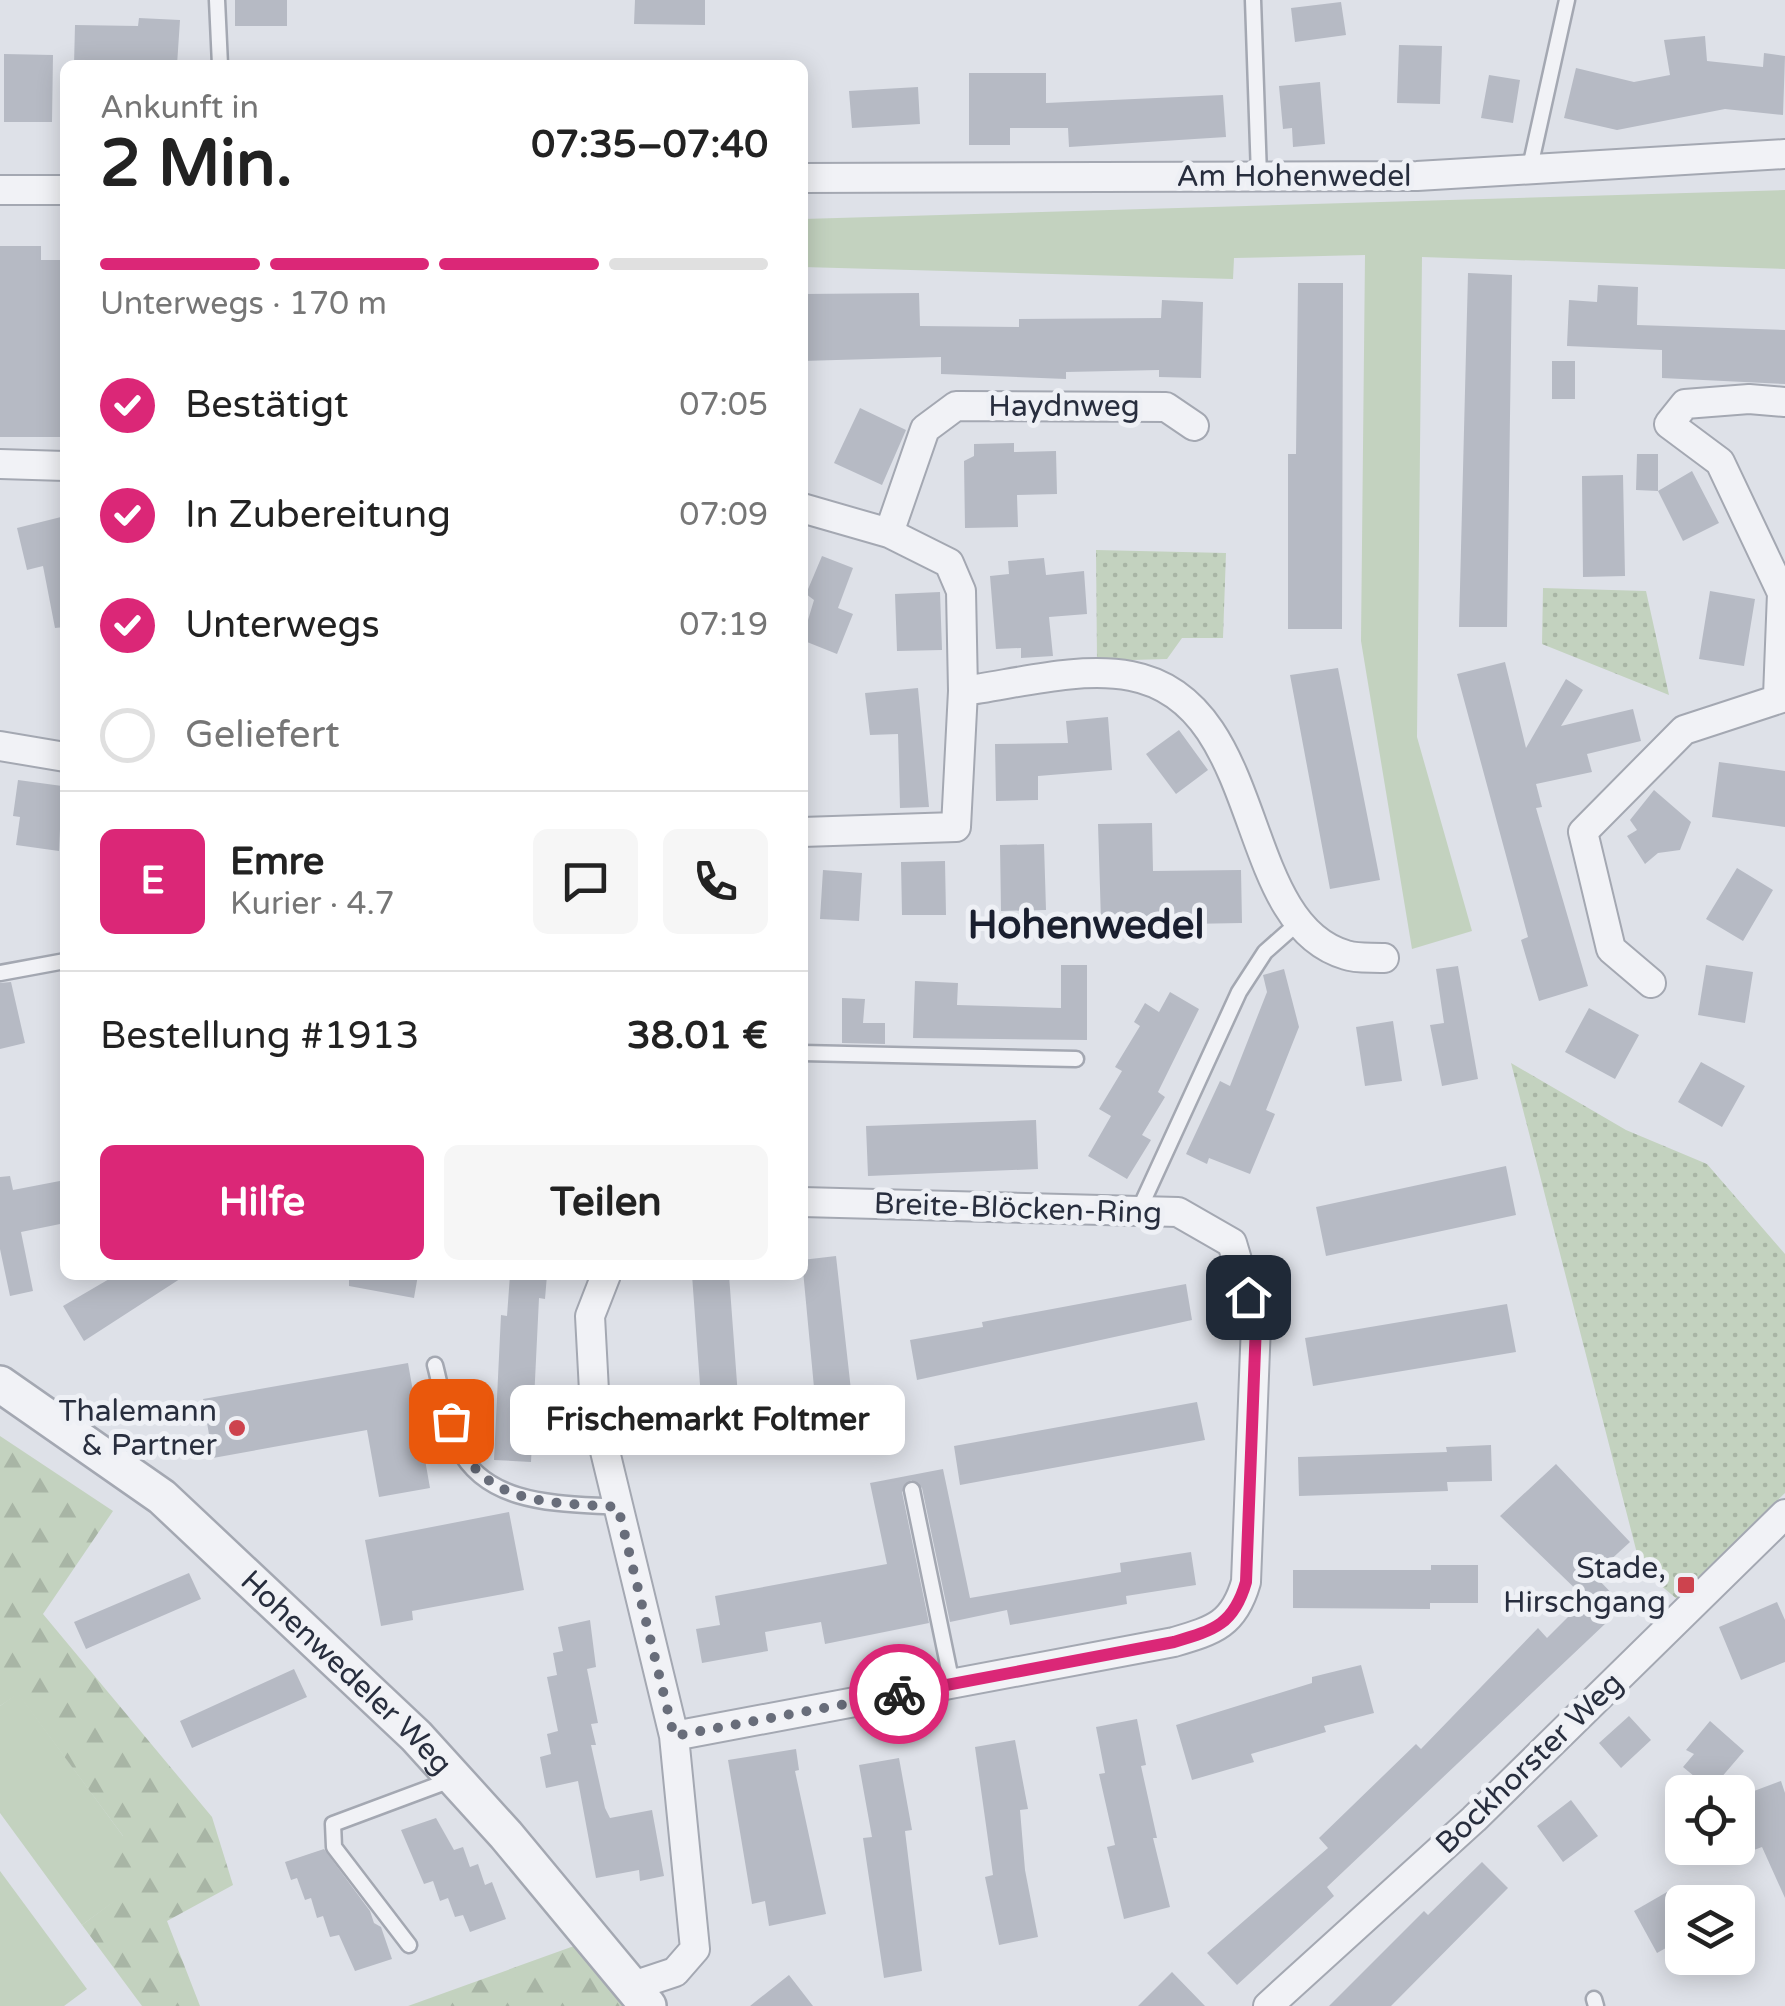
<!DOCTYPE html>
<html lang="de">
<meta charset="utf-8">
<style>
:root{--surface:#fff;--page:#f6f6f6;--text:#222;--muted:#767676;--line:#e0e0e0;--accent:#db2777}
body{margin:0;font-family:"Varela Round",sans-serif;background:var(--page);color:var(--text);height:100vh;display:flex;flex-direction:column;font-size:38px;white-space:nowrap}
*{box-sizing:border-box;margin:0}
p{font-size:32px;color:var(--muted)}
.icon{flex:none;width:55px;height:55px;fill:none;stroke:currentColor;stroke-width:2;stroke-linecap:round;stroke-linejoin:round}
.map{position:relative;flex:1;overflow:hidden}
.side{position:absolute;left:60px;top:60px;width:748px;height:1220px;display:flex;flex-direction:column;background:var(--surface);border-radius:15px;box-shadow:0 5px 25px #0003}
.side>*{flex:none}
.controls{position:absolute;left:1665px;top:1775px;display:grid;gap:20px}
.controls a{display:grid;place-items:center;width:90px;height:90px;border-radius:15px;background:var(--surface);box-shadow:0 5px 25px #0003;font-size:50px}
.pin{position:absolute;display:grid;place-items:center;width:85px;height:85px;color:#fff;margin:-42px;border-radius:20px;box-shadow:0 5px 15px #0006}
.courier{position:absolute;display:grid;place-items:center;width:100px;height:100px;margin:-50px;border:8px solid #db2777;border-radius:50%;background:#fff;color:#222;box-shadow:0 2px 12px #0007}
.bubble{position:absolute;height:70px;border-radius:15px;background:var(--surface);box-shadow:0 5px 25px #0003;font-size:32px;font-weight:700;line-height:70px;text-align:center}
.overview em{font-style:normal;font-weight:700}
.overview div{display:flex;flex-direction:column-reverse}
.overview{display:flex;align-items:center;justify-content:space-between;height:170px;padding:0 40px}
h1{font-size:65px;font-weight:700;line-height:75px}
.bar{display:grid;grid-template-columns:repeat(4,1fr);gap:15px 10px;align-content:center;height:120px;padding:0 40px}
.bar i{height:12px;border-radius:8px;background:var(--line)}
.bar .current{background:var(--accent)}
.bar p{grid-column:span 4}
.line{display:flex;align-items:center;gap:25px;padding:0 40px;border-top:2px solid var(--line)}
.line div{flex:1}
.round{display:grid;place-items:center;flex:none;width:105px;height:105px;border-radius:15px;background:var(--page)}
ol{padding:0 40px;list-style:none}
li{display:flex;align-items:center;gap:30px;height:110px}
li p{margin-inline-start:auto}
li .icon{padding:10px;border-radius:50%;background:var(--accent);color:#fff;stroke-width:4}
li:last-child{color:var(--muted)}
li i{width:55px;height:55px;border:5px solid var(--line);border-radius:50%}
.button{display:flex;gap:20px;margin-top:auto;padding:20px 40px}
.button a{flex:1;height:115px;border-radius:15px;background:var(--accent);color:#fff;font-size:40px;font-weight:700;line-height:115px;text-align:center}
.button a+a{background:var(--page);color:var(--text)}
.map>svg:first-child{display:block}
.grass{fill:#c3d2bf}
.forest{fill:url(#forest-firs)}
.park{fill:url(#park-dots)}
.building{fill:#b6bac4}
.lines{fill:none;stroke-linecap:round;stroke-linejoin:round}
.service-casing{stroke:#a4a8b2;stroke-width:19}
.minor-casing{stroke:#a4a8b2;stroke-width:32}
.tertiary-casing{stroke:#a4a8b2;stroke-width:40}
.service{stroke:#f1f2f6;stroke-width:14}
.minor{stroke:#f1f2f6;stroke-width:28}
.tertiary{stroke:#f1f2f6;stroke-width:35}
.done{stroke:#686d7a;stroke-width:10;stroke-dasharray:0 18}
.route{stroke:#db2777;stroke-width:12}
.poi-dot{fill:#cd434e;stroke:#eef0f5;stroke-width:4}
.labels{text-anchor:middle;stroke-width:10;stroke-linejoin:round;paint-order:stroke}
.street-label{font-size:30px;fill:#282e3e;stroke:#eef0f5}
.poi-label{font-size:30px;fill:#282e3e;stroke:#eef0f5;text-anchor:end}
.district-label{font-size:40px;font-weight:bold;fill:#1a1f2f;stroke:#eef0f5}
</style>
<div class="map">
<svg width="1785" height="2006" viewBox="0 0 1785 2006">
<defs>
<pattern id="forest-firs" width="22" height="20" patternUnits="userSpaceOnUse" patternTransform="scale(2.5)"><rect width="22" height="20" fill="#c3d2bf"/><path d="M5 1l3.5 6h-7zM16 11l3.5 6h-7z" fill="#a8b5a5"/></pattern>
<pattern id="park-dots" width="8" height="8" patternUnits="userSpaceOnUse" patternTransform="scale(2.5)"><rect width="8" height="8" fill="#c3d2bf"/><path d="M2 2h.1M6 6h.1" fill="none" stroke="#a8b5a5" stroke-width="1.8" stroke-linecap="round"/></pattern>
</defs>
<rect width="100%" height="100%" fill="#dee1e8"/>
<path class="grass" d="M1785,190V269L1422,257L1417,737L1472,931L1412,949L1361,641L1365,255L1234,258L1233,279L803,267V219Z
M18,1693L123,1836L115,1901L82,1925L0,1813V1706Z
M0,1871L87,1989L64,2006H0Z"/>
<path class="forest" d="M0,1436L113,1511L43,1614L212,1817L233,1885L167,1921L200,2006H142L82,1925L114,1901L86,1863L123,1836L18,1694L0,1706Z
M574,1946L623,2006H408Z"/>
<path class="park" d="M1096,550L1226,553L1223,638H1182L1167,659L1097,661Z
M1543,588L1646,591L1669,695L1542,644Z
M1511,1063L1626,1130L1707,1164L1785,1254V1493L1677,1599L1641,1569Z"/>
<path class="building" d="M235,0H287V26H235Z
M635,0H705V25L634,24Z
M1341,2L1346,35L1295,42L1291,8Z
M139,18L180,20L177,65L102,61V65H74L75,25L138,26Z
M1705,36L1707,61L1763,67L1764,53L1785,56L1783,115L1725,109L1617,130L1564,118L1576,68L1634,82L1670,75L1664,40Z
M1399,45L1442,46L1440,104L1397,103Z
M4,54L53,55L52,122H4Z
M969,73H1046V103L1223,95L1226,137L1069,147L1068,128H1010V145H969Z
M1489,75L1520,80L1513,123L1481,118Z
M1320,82L1325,144L1293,147L1292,128L1283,129L1279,86Z
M918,87L920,124L852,128L849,91Z
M0,246H41V260H65V437H0Z
M1468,273L1512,275L1507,627H1459Z
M1298,283H1343L1342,629H1288V454H1296Z
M1598,285L1638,287L1637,325L1785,330V384L1662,378V350L1567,346L1569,300L1597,302Z
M919,293L920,326L1019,327V319L1161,318L1162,300L1203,302L1201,378L1159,377V370L1066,372V379L941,374V357L802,361V294Z
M1552,361H1575V399H1552Z
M860,408L906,430L882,485L834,463Z
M1014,443V452L1056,451L1057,494L1017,495L1018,527L965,528L964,461L974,456V444Z
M1637,454H1658V491L1636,490Z
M1692,471L1719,523L1683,541L1658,491Z
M1623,475L1625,576L1583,577L1582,476Z
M65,516V627L55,628L43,566L27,570L17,528Z
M822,556L853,568L838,608L853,614L837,654L802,640L814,600L806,594Z
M1044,558L1046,575L1084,571L1087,614L1049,617L1053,656L1021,658V648L996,649L990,576L1009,574L1008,561Z
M1710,591L1755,599L1744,666L1699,659Z
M940,592L942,650L897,651L895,594Z
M1505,662L1526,748L1566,679L1583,690L1561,726L1633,709L1641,741L1587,754L1592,772L1536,784L1542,807L1536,808L1588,986L1539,1001L1521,940L1528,937L1457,674Z
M1338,668L1380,880L1330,889L1290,675Z
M918,688L929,807L900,808L898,734L870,735L865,693Z
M1108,717L1112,770L1038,776V800L996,801L995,744L1068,743L1066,721Z
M1179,730L1208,770L1176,794L1146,754Z
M1719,762L1785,771V827L1712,817Z
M18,780L62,786L59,851L16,845L20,817L13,816Z
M1654,790L1691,822L1680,850L1658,853L1645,864L1627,836L1637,830L1630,820Z
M1152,823L1153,871L1241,870L1242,923L1187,924V918L1101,921L1098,824Z
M1044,844L1046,910L1001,911L1000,845Z
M945,861L946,915H902L901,862Z
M1737,868L1773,890L1743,941L1706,919Z
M823,870L862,873L859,921L820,919Z
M1061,965H1087V1040L913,1038L915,981L958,983L957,1005L1061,1008Z
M1706,965L1753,972L1745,1023L1698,1015Z
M1458,966L1478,1079L1442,1086L1430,1025L1444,1023L1436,969Z
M1284,969L1299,1027L1266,1110L1275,1114L1250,1174L1209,1158L1207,1164L1186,1154L1220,1081L1230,1086L1267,992L1263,975Z
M11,982L25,1043L0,1049V983Z
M1170,992L1199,1009L1158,1092L1165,1097L1142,1135L1151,1140L1127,1179L1088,1156L1111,1116L1099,1109L1122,1071L1115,1067L1140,1026L1134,1022L1145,1003L1159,1012Z
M842,998L865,999L863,1023H885V1044L842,1043Z
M1589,1008L1639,1035L1615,1079L1565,1052Z
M1393,1021L1402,1081L1365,1086L1356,1027Z
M1701,1062L1745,1086L1722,1127L1678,1102Z
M1036,1120L1038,1169L868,1176L866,1126Z
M1506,1166L1516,1215L1326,1256L1316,1207Z
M10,1176L13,1190L65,1180V1223L21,1232L33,1291L10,1296L0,1249V1177Z
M836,1256L855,1426L818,1430L802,1260Z
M116,1275H186L84,1341L63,1306Z
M349,1275H418L414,1298L349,1286Z
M510,1275H547L545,1299L539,1298L531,1462L494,1460L501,1315L507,1316Z
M692,1275H729L741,1437L704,1440Z
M1186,1284L1192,1320L917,1380L910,1340L983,1327L982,1322Z
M1507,1304L1516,1352L1313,1386L1305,1338Z
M408,1363L430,1488L379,1497L367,1430L213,1458L203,1399Z
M1197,1402L1205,1440L960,1485L954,1446Z
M1491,1445L1492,1481L1447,1482L1448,1491L1299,1496L1298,1457L1447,1452L1446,1447Z
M1556,1464L1630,1542L1594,1575L1624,1606L1327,1887L1334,1896L1237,1985L1207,1953L1328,1848L1319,1838L1416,1744L1421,1749L1538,1628L1547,1638L1586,1599L1500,1516Z
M943,1469L970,1598L1121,1572L1120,1563L1191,1552L1196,1585L1126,1596L1127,1604L1010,1625L1007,1610L950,1622L922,1488L911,1480L902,1492L929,1623L825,1644L821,1622L765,1632L768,1651L702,1663L696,1629L720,1625L715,1596L887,1564L870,1483Z
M509,1512L524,1590L412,1611L413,1620L381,1626L365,1540Z
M1431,1565H1478V1603H1430V1609L1293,1608V1570H1431Z
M189,1573L201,1599L86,1649L74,1622Z
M1777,1602L1785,1620V1662L1741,1680L1719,1627Z
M590,1620L596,1667L587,1669L598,1723L591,1724L596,1745H591L605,1808L610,1818L652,1810L664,1876L640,1881L639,1870L596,1878L578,1781L546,1788L540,1757L551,1754L547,1734L558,1731L547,1677L557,1675L553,1653L563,1651L558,1627Z
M1361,1665L1374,1713L1324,1726L1326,1732L1251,1754L1254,1762L1192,1780L1176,1725L1312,1683V1677Z
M294,1669L307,1697L192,1748L180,1721Z
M1629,1716L1651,1740L1621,1768L1599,1743Z
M1137,1719L1146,1765L1141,1766L1157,1838H1153L1170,1907L1124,1919L1107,1847L1115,1845L1099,1774L1105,1773L1096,1727Z
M1710,1721L1744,1751L1714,1786H1706L1683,1767L1694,1754L1686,1750Z
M1015,1740L1028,1809L1020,1810L1025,1870L1038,1937L999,1945L985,1877L993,1875L975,1747Z
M796,1749L799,1770L795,1771L826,1914L769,1926L765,1901L752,1904L728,1760Z
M899,1758L912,1830L905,1831L922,1971L884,1978L863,1838L872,1837L859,1765Z
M1781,1781L1785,1793V1898L1762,1847L1754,1850L1738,1802V1797Z
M1571,1800L1598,1836L1563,1862L1537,1826Z
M436,1818L454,1850L463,1847L470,1867L478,1864L485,1885L492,1882L506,1919L470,1932L463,1915L455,1917L448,1898L440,1901L433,1881L424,1884L401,1830Z
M324,1849L370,1911L374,1923L381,1927L392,1959L355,1971L339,1935L330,1937L323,1916L317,1918L311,1898L305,1900L297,1878L291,1880L285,1862Z
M1482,1862L1508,1888L1391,2006H1329L1424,1911L1428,1915Z
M1667,1892L1682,1919V1939L1657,1953L1634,1911Z
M1172,1972L1205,2006H1138Z
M789,1975L813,2006H750Z"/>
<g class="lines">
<g class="service-casing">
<path id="service" d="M217,0L220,65
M1253,0L1259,176
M1530,167L1567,0
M0,973L65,961
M802,1053L1076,1059
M1139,1210L1239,992L1265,952L1300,921
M435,1365C442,1391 446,1424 458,1448C488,1507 563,1503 618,1507
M912,1490L952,1684
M409,1945L334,1847L333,1824L451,1780
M1594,1999L1596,2006"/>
</g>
<g class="minor-casing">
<path id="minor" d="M802,178L1417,176L1785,154
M0,190H65
M0,464L65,466
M802,508L889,533L949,563L961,591L963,691C1015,684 1079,666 1131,676C1268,702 1235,923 1346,955C1357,959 1372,957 1384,958
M889,533L925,429L956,406L1166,407L1194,426
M1778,696L1782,593L1720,462L1669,424L1685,404L1749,399L1785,402
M0,746L65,757
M802,832L956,827L963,691
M1651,983L1611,949L1583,832L1684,730L1785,697
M606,1275L590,1316L595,1410L674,1736L695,1949L675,1972L633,1986
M674,1736L1174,1642C1215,1630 1234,1624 1246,1582L1256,1324L1232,1243L1178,1212L802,1202
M1268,2006L1474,1819L1785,1514"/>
</g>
<g class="tertiary-casing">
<g id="tertiary">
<path id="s1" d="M0,1384L162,1497L416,1736L506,1835L648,2006"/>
</g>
</g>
<use href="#service" class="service"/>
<use href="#minor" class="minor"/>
<use href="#tertiary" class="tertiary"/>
</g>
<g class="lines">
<path class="done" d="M451,1421C474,1506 544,1502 618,1507L674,1736L899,1694"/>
<path class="route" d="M899,1694L1174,1642C1215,1630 1234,1624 1246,1582L1256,1324L1248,1297"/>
</g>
<g class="poi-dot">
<circle cx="237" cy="1428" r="10"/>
<rect x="1676" y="1575" width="20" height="20" rx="5"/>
</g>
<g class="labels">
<g class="street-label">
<text x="1294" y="186">Am Hohenwedel</text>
<text x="1064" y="416">Haydnweg</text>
<text transform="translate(1018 1208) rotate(2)" y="10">Breite-Blöcken-Ring</text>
<text dy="10" stroke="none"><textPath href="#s1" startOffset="452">Hohenwedeler Weg</textPath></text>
<text transform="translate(1529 1763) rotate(-44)" y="10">Bockhorster Weg</text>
</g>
<g class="poi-label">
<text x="217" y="1421">Thalemann<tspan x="217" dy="34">&amp; Partner</tspan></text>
<text x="1666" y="1578">Stade,<tspan x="1666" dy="34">Hirschgang</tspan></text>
</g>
<g class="district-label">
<text x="1086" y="938">Hohenwedel</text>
</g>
</g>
</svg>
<div class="controls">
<a><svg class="icon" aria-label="locate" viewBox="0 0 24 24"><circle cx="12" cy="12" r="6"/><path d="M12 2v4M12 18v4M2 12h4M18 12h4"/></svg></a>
<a><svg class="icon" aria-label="layers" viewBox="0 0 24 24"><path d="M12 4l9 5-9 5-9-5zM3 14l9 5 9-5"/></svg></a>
</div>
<div class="pin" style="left:451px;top:1421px;background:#ea580c"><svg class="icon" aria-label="bag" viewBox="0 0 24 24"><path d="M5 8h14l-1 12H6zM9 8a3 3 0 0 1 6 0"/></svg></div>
<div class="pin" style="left:1248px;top:1297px;background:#1f2937"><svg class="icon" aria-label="home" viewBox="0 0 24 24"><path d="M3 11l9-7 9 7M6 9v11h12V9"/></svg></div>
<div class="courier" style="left:899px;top:1694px"><svg class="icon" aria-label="bike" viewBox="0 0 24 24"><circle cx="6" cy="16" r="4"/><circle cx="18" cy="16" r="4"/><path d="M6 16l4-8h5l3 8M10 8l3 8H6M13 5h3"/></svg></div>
<div class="bubble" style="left:510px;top:1385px;width:395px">Frischemarkt Foltmer</div>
<section class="side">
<div class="overview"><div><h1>2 Min.</h1><p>Ankunft in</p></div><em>07:35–07:40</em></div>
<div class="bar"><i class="current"></i><i class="current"></i><i class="current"></i><i></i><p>Unterwegs · 170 m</p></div>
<ol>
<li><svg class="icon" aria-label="check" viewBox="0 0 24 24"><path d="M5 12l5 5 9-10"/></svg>Bestätigt<p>07:05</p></li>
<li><svg class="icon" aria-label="check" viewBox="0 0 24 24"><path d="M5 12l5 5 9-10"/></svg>In Zubereitung<p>07:09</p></li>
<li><svg class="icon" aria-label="check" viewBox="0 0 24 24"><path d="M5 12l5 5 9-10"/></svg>Unterwegs<p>07:19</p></li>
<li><i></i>Geliefert</li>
</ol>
<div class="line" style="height:180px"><b class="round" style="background:var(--accent);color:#fff">E</b><div><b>Emre</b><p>Kurier · 4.7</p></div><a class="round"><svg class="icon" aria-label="chat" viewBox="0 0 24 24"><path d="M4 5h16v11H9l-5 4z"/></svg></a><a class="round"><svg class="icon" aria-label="phone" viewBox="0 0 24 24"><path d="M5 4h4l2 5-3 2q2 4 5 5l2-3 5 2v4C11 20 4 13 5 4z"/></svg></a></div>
<div class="line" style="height:130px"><div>Bestellung #1913</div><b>38.01 €</b></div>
<div class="button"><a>Hilfe</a><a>Teilen</a></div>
</section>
</div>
